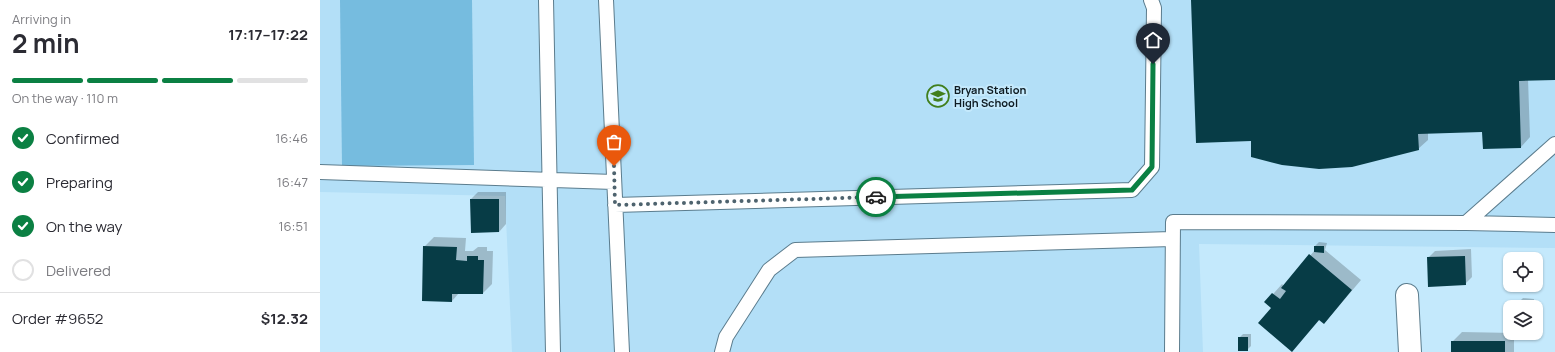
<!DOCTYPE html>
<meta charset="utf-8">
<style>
:root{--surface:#fff;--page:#f2f2f3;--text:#2b2b33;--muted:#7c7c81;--line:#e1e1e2;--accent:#0b8043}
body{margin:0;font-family:Manrope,sans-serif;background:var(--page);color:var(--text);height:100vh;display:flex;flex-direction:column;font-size:15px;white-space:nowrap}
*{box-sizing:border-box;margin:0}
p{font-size:13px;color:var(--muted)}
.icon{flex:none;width:22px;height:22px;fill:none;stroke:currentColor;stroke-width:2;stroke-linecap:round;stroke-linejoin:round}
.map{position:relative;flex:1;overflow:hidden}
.sheet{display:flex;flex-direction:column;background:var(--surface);width:320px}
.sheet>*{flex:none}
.buttons{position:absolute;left:1183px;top:252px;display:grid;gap:8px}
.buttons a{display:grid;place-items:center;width:40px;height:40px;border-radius:8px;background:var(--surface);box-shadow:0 1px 3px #0004;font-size:20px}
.pin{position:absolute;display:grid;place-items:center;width:34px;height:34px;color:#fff;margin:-41px -17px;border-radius:50% 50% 50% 0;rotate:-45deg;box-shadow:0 0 4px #0007}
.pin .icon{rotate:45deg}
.courier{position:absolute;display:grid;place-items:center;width:40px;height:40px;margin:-20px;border:3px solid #0b8043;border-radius:50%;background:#fff;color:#222;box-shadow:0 1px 5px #0007}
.head em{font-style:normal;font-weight:700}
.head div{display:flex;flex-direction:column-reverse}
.head{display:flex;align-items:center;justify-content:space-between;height:68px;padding:0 12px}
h1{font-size:26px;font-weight:700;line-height:30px}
.bar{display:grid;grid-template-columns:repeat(4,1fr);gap:6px 4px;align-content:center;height:48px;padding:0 12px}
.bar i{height:5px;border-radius:3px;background:var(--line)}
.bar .active{background:var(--accent)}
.bar p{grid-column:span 4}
.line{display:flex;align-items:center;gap:10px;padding:0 12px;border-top:1px solid var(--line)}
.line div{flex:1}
ol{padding:0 12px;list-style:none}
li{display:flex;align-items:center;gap:12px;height:44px}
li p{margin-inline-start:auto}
li .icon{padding:4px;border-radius:50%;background:var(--accent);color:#fff;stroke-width:4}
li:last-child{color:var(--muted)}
li i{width:22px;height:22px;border:2px solid var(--line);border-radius:50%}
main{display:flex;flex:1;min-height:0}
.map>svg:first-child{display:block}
.built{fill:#b3dff7}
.green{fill:#76bcdf}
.shadow{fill:#0003}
.building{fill:#073c46}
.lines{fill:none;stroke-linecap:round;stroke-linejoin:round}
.lane-casing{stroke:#5b7c8d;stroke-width:16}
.street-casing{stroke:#5b7c8d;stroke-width:24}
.lane{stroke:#fff;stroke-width:14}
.street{stroke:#fff;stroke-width:22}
.done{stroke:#4e636e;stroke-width:4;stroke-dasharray:0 7.2}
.route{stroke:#0b8043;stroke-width:5}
.labels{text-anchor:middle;stroke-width:4;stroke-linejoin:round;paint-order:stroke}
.poi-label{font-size:11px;font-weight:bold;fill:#0e1b22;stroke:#c4e9fc;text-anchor:start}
</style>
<main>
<section class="sheet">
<div class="head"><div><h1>2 min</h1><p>Arriving in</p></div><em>17:17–17:22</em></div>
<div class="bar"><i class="active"></i><i class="active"></i><i class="active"></i><i></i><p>On the way · 110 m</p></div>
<ol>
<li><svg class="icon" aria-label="check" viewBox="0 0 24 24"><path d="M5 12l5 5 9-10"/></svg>Confirmed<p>16:46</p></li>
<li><svg class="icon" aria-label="check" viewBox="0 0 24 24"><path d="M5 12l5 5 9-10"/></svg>Preparing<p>16:47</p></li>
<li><svg class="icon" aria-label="check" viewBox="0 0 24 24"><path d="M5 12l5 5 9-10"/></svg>On the way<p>16:51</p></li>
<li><i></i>Delivered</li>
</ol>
<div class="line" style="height:52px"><div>Order #9652</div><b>$12.32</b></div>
</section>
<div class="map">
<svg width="1235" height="352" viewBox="0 0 1235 352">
<rect width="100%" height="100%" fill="#c4e9fc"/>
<path class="built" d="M0,0H1235V248L879,244L883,352H192L185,196L0,192Z"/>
<path class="green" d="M20,0H152L154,165L22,166Z"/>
<path class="shadow" d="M872,0H1235V79H1208L1210,137L1201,147L1163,131L1108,133V140L1098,149L932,140Z
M158,192H186V224L179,232L151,199Z
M114,237L146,238L145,251H153L158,247H167V251H173L172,284L163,293H139L132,301L104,247Z
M999,242L1007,243L1005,250L1041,280L1013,313L1004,323L1000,319L972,351L953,308L946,302L962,284L964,286L995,250V246Z
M1151,249L1152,277L1145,284L1108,258L1115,251Z
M1203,298L1214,299V307H1199V302Z
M1142,332L1194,333V352H1132V342Z
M923,334H931V346L927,350L919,338Z"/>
<path class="building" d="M871,0H1235V80L1199,81L1201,148L1163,149L1162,132L1098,134L1099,150L1032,167L999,169L962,165L931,157V141L876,143Z
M150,199H179V232L151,233Z
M103,246L137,247L136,260L147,261V256H158V260H164L163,294H132V302L102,301Z
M994,246H1004V253L994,252Z
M989,254L1032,290L1004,324L999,320L972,352L938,323L951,308L944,302L952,293L960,299L966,291L961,288Z
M1145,256L1146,285L1108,287L1107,257Z
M1198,301L1211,302V307H1198Z
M918,337H928V351H918Z
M1131,341H1185V352H1131Z"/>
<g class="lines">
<g class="lane-casing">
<path id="lane" d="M226,0L233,352
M286,0L302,352
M0,172L294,182
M295,205L812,190L832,167L834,8L831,0
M1146,223L1235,144
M402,352L406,337L449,270L475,250L852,239
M852,352L853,222L1146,223L1235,225"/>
</g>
<g class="street-casing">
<path id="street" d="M1087,295L1090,352"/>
</g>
<use href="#lane" class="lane"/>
<use href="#street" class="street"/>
</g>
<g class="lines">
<path class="done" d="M294,166L295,205L556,197"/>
<path class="route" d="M556,197L812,190L832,167L833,64"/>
</g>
<defs>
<g id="school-ring" transform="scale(1.15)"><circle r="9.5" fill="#c4e9fc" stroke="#417f1d" stroke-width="1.5"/><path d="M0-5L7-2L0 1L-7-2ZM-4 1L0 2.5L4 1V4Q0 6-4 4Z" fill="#417f1d"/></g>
</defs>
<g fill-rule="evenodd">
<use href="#school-ring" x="618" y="96"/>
</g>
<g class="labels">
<g class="poi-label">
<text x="634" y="94">Bryan Station<tspan x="634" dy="13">High School</tspan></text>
</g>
</g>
</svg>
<div class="buttons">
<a><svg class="icon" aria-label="locate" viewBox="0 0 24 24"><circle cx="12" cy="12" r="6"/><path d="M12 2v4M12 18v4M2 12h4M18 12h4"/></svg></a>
<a><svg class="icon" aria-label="layers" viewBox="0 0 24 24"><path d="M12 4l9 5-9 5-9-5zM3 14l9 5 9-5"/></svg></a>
</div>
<div class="pin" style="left:294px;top:166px;background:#ea580c"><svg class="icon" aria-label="bag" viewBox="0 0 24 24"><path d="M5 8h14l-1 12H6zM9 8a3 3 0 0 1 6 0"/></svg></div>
<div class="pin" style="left:833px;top:64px;background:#1f2937"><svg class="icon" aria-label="home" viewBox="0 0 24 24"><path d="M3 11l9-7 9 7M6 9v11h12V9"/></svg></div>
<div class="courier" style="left:556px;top:197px"><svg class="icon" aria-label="car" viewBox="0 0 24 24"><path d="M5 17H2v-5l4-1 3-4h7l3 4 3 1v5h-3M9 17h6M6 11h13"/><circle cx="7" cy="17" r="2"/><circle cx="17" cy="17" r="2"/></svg></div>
</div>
</main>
